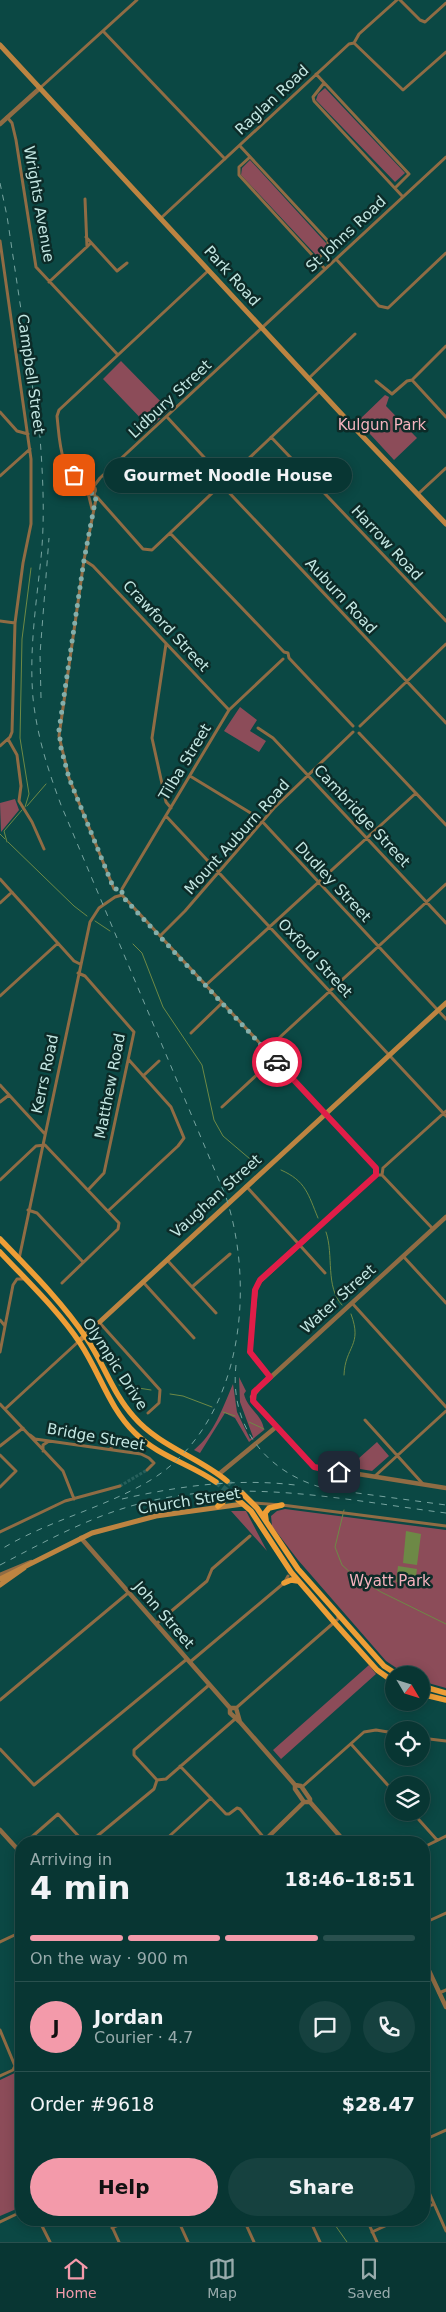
<!DOCTYPE html>
<meta charset="utf-8">
<style>
:root{--surface:#083633;--page:#16413f;--text:#f1f3f6;--muted:#98abac;--line:#29504e;--accent:#f39aaa}
body{margin:0;font-family:"DejaVu Sans",sans-serif;background:var(--page);color:var(--text);height:100vh;display:flex;flex-direction:column;font-size:19px;white-space:nowrap}
*{box-sizing:border-box;margin:0}
p{font-size:16px;color:var(--muted)}
.icon{flex:none;width:28px;height:28px;fill:none;stroke:currentColor;stroke-width:2;stroke-linecap:round;stroke-linejoin:round}
.map{position:relative;flex:1;overflow:hidden}
.panel{position:absolute;left:15px;top:1836px;width:415px;height:390px;display:flex;flex-direction:column;background:var(--surface);border-radius:20px;box-shadow:0 2px 12px #0003,0 0 0 1px var(--line)}
.panel>*{flex:none}
.needle{width:32px;rotate:128deg}
.fabs{position:absolute;left:385px;top:1666px;display:grid;gap:10px}
.fabs a{display:grid;place-items:center;width:45px;height:45px;border-radius:50%;background:var(--surface);box-shadow:0 2px 12px #0003,0 0 0 1px var(--line);font-size:25px}
.pin{position:absolute;display:grid;place-items:center;width:42px;height:42px;color:#fff;margin:-21px;border-radius:10px;box-shadow:0 2px 8px #0006}
.courier{position:absolute;display:grid;place-items:center;width:50px;height:50px;margin:-25px;border:4px solid #e11d48;border-radius:50%;background:#fff;color:#222;box-shadow:0 1px 6px #0007}
.bubble{position:absolute;height:35px;border-radius:18px;background:var(--surface);box-shadow:0 2px 12px #0003,0 0 0 1px var(--line);font-size:16px;font-weight:600;line-height:35px;text-align:center}
.overview em{font-style:normal;font-weight:600}
.overview div{display:flex;flex-direction:column-reverse}
.overview{display:flex;align-items:center;justify-content:space-between;height:85px;padding:0 15px}
h1{font-size:32px;font-weight:600;line-height:38px}
.bar{display:grid;grid-template-columns:repeat(4,1fr);gap:8px 5px;align-content:center;height:60px;padding:0 15px}
.bar i{height:6px;border-radius:4px;background:var(--line)}
.bar .active{background:var(--accent)}
.bar p{grid-column:span 4}
.line{display:flex;align-items:center;gap:12px;padding:0 15px;border-top:1px solid var(--line)}
.line div{flex:1}
.round{display:grid;place-items:center;flex:none;width:52px;height:52px;border-radius:26px;background:var(--page)}
.cta{display:flex;gap:10px;margin-top:auto;padding:10px 15px}
.cta a{flex:1;height:58px;border-radius:30px;background:var(--accent);color:#111;font-size:20px;font-weight:600;line-height:58px;text-align:center}
.cta a+a{background:var(--page);color:var(--text)}
.tab-bar{display:flex;justify-content:space-around;align-items:center;height:70px;border-top:1px solid var(--line);background:var(--surface);font-size:14px;color:var(--muted)}
.tab-bar a{display:grid;justify-items:center;gap:2px}
.tab-bar .active{color:var(--accent)}
.map>svg:first-child{display:block}
.green{fill:#8c4c59}
.water{fill:#6d8946}
.lines{fill:none;stroke-linecap:round;stroke-linejoin:round}
.stream{stroke:#6d8946;stroke-width:1}
.minor-tunnel{stroke:#27605c;stroke-width:3;stroke-dasharray:3 1.5;stroke-linecap:butt}
.trunk-tunnel{stroke:#27605c;stroke-width:5.5;stroke-dasharray:5.5 3;stroke-linecap:butt}
.minor{stroke:#906c44;stroke-width:3}
.tertiary{stroke:#906c44;stroke-width:4.5}
.secondary{stroke:#bd8441;stroke-width:5}
.trunk{stroke:#ee9e36;stroke-width:5.5}
.rail{stroke:#76a4a0;stroke-width:1;stroke-dasharray:6 6;stroke-linecap:butt}
.done{stroke:#83afab;stroke-width:5;stroke-dasharray:0 9}
.route{stroke:#e11d48;stroke-width:6}
.labels{text-anchor:middle;stroke-width:5;stroke-linejoin:round;paint-order:stroke}
.street-label{font-size:15px;fill:#c4e7e3;stroke:#0c2b28}
.park-label{font-size:15px;fill:#f5b3be;stroke:#0c2b28}
</style>
<div class="map">
<svg width="446" height="2242" viewBox="0 0 446 2242">
<rect width="100%" height="100%" fill="#0b4844"/>
<path class="green" d="M325,88L405,173L395,182L316,100L318,94Z
M250,160L326,243V247L319,255H316L241,175L242,168Z
M121,361L169,410L150,428L103,379Z
M385,395L389,397L386,406L417,438L394,460L358,421Z
M240,707L257,720L250,731L266,741L259,752L224,731Z
M15,799L19,810L1,832L0,803Z
M239,1377L246,1391L244,1394C247,1408 263,1416 264,1430L249,1442L235,1418L225,1413L200,1453L194,1450C214,1434 223,1407 233,1384L237,1412L250,1439L253,1437L240,1402Z
M377,1442L389,1456L372,1471L349,1467Z
M285,1509L446,1530V1688L421,1681V1675H407L386,1661L298,1560L272,1526L271,1516L277,1511Z
M231,1511H246L267,1551Z
M369,1665L376,1674L281,1759L273,1750Z
M21,2070V2207L0,2216V2080Z"/>
<path class="water" d="M406,1531L421,1534L417,1565L403,1563Z
M398,1566L417,1569L415,1584L396,1582Z"/>
<g class="lines">
<path class="stream" d="M27,806L46,784
M25,807L29,794L20,738L22,639L31,568
M0,834L5,839
M7,842L4,831L22,810
M8,842L74,906L87,916
M95,921L110,931
M133,944L142,953L163,1007L202,1065L214,1120L223,1136L250,1159L263,1163
M281,1170C306,1181 308,1194 318,1218
M326,1232C334,1255 325,1287 342,1305
M344,1375C345,1346 363,1346 351,1314
M119,1385L151,1390
M170,1394L183,1396L212,1407
M223,1412L235,1416
M249,1422L264,1429
M344,1510L335,1547L342,1565L352,1574L381,1592L446,1624
M315,2221L335,2225L347,2242"/>
<path class="minor-tunnel" d="M120,1486L147,1470"/>
<path class="trunk-tunnel" d="M227,1481L242,1493
M216,1482L230,1493"/>
<path class="minor" d="M400,0L420,20L425,22L446,3
M103,31L225,159
M354,43L403,90L446,52
M316,74L409,174L395,188
M324,83L313,97L314,101L403,197
M40,88L137,0
M7,117L12,123L16,140L36,267L118,355
M240,146L328,241V248L317,260
M250,157L239,167V175L325,269
M85,199L87,247
M161,218L349,44L354,43L359,34L397,0
M86,237L117,271L127,263
M0,241L31,459V524L23,563L15,623L12,732L10,737L0,746
M336,259L379,306L388,308L446,253
M49,282L91,243
M446,346L412,380L446,417
M309,378L355,334
M376,381L392,394L407,381L412,380
M0,412L17,431L28,434
M167,417L225,480
M271,437L446,621
M0,476L30,449
M221,484L446,723
M86.5 490a4.5 4.5 0 1 1 9 0a4.5 4.5 0 1 1-9 0Z
M94,486L100,478L446,157
M87,488C59,472 60,443 57,416L59,410L209,270
M88,493L92,509
M94,493L96,499L84,560L59,736L69,778L114,889
M418,494L446,468
M97,497L143,549L152,550L320,391
M170,533L284,652L288,653L289,658L353,726
M84,560L93,566L229,710
M0,621L15,623
M166,644L152,738L166,802L171,808
M360,726L446,644
M258,728L273,738L446,923
M359,733L446,825
M8,739L17,755L21,786L19,801L32,822L44,849
M190,776L259,818L446,1019
M166,816L446,1116
M0,879L74,961L80,964
M122,889L229,710L283,659
M122,895L376,1168
M0,903L12,892
M160,936L185,911L274,808L353,732
M78,973L85,976L134,1032L104,1173L88,1190
M206,985L416,793
M0,996L58,943
M191,1033L222,1003
M266,1050L446,884
M143,1076L159,1061
M0,1085L44,1133
M0,1102L9,1095
M222,1107L274,1059
M383,1168L446,1111
M376,1175H382L383,1168
M382,1175L433,1229
M0,1180L36,1146L45,1145L119,1223L118,1229L62,1283
M246,1186L325,1273
M28,1210L37,1213L83,1262
M108,1211L178,1146L184,1138L171,1107L129,1060
M403,1256L446,1303
M19,1259L90,922L99,908L115,897L122,895
M167,1260L216,1313
M143,1282L194,1338
M192,1287L230,1254
M352,1303L446,1407
M0,1320L5,1326
M99,1322L160,1390L159,1403L148,1413
M0,1352L13,1285L17,1279H23
M270,1377L250,1352L257,1285L376,1175
M0,1404L63,1471L74,1499
M5,1409L78,1342
M365,1420L423,1484
M30,1435L35,1439L141,1454L149,1458L154,1463L147,1470
M0,1446L23,1428
M111,1448L121,1438
M43,1451V1445L49,1441
M0,1455L16,1471L0,1487
M375,1476L446,1411
M253,1503L282,1505L446,1526
M0,1532L65,1501L120,1486
M156,1624L207,1581L212,1569L250,1536
M190,1662L284,1583L288,1576
M0,1700L128,1593
M236,1708L338,1619V1615
M421,1738L446,1741
M351,1744L394,1792
M0,1749L34,1785L187,1659
M180,1766L226,1814H229L237,1808L240,1809L265,1839
M157,1780L134,1755V1750L209,1685
M157,1780L166,1779L235,1719
M302,1787L364,1732L376,1730L394,1733
M412,1812L437,1840
M269,1836L273,1842
M26,1842L58,1814L84,1842
M90,1842L154,1789L157,1780
M163,1842L211,1798
M424,1847L446,1836
M424,1923L446,1913
M0,1942L21,1932
M439,1993L446,1990
M0,2030L15,2066L13,2070L0,2076
M424,2140L446,2130
M424,2181L446,2231
M424,2208L434,2204
M39,2220L50,2242
M109,2220L119,2242
M178,2220L188,2242
M244,2220L254,2242
M310,2220L320,2242
M367,2220L377,2242
M0,2222L21,2212
M112,2228L130,2220
M372,2232L398,2220"/>
<path class="tertiary" d="M0,124L40,88
M446,1217L259,1388L252,1397L253,1401L314,1467L446,1488
M219,1474L276,1427
M81,1538L230,1708
M0,1575L31,1562
M230,1708H236L240,1722L295,1785V1789L304,1802H310
M230,1708V1713L240,1722
M295,1785L301,1786L310,1799V1802L345,1842
M0,1830L21,1853
M263,1842L304,1802
M424,1960L446,2007"/>
<path class="secondary" d="M0,45L348,421L446,524
M79,1341L446,1003
M0,1579L92,1533L156,1516L243,1504
M0,1585L24,1568"/>
<path class="trunk" d="M0,1239C30,1270 63,1303 87,1339C104,1364 113,1394 134,1417C159,1446 198,1457 227,1481
M0,1252C27,1281 58,1310 80,1343C100,1373 109,1408 135,1433C158,1456 190,1464 216,1482
M230,1493L251,1511L291,1572L334,1622L377,1670L394,1682
M242,1493L257,1508L298,1569L384,1666L398,1675
M218,1506L223,1502L225,1494
M266,1520L265,1513L269,1508L282,1505
M284,1583L291,1580L298,1581
M421,1686L446,1693
M421,1694L446,1700"/>
<path class="rail" d="M0,183L7,216L40,437C43,478 45,518 41,558C36,605 29,651 33,698C37,736 48,770 61,805L226,1197C256,1289 242,1421 154,1478C106,1508 48,1520 0,1550
M41,698L40,654L49,538
M236,1365C229,1428 268,1474 327,1489
M320,1488L446,1505
M122,1499C179,1486 237,1478 295,1485
M0,1565C46,1541 91,1516 142,1503C243,1477 345,1500 446,1513"/>
</g>
<g class="lines">
<path class="done" d="M74,475L87,488L88,493H94L96,497L84,560L59,730L61,748L69,778L114,889H122V896L277,1062"/>
<path class="route" d="M277,1062L376,1168V1175L260,1280L255,1290L250,1352L270,1377L254,1392L253,1401L314,1467L339,1472"/>
</g>
<g class="labels">
<g class="street-label">
<text transform="translate(272 100) rotate(-43)" y="5">Raglan Road</text>
<text transform="translate(39 204) rotate(80)" y="5">Wrights Avenue</text>
<text transform="translate(346 234) rotate(-43)" y="5">St Johns Road</text>
<text transform="translate(232 276) rotate(48)" y="5">Park Road</text>
<text transform="translate(31 374) rotate(82)" y="5">Campbell Street</text>
<text transform="translate(170 399) rotate(-43)" y="5">Lidbury Street</text>
<text transform="translate(387 543) rotate(47)" y="5">Harrow Road</text>
<text transform="translate(341 596) rotate(47)" y="5">Auburn Road</text>
<text transform="translate(166 626) rotate(47)" y="5">Crawford Street</text>
<text transform="translate(185 762) rotate(-59)" y="5">Tilba Street</text>
<text transform="translate(362 816) rotate(47)" y="5">Cambridge Street</text>
<text transform="translate(237 837) rotate(-48)" y="5">Mount Auburn Road</text>
<text transform="translate(333 882) rotate(47)" y="5">Dudley Street</text>
<text transform="translate(315 958) rotate(47)" y="5">Oxford Street</text>
<text transform="translate(45 1074) rotate(-78)" y="5">Kerrs Road</text>
<text transform="translate(110 1086) rotate(-79)" y="5">Matthew Road</text>
<text transform="translate(216 1196) rotate(-42)" y="5">Vaughan Street</text>
<text transform="translate(338 1299) rotate(-42)" y="5">Water Street</text>
<text transform="translate(115 1364) rotate(57)" y="5">Olympic Drive</text>
<text transform="translate(96 1437) rotate(10)" y="5">Bridge Street</text>
<text transform="translate(189 1501) rotate(-9)" y="5">Church Street</text>
<text transform="translate(164 1615) rotate(49)" y="5">John Street</text>
</g>
<g class="park-label">
<text x="382" y="430">Kulgun Park</text>
<text x="390" y="1586">Wyatt Park</text>
</g>
</g>
</svg>
<div class="fabs">
<a><svg class="needle" viewBox="-14 -14 28 28"><path d="M0-13l5 13h-10z" fill="#e53935"/><path d="M0 13l5-13h-10z" fill="#98abac"/></svg></a>
<a><svg class="icon" aria-label="locate" viewBox="0 0 24 24"><circle cx="12" cy="12" r="6"/><path d="M12 2v4M12 18v4M2 12h4M18 12h4"/></svg></a>
<a><svg class="icon" aria-label="layers" viewBox="0 0 24 24"><path d="M12 4l9 5-9 5-9-5zM3 14l9 5 9-5"/></svg></a>
</div>
<div class="pin" style="left:74px;top:475px;background:#ea580c"><svg class="icon" aria-label="bag" viewBox="0 0 24 24"><path d="M5 8h14l-1 12H6zM9 8a3 3 0 0 1 6 0"/></svg></div>
<div class="pin" style="left:339px;top:1472px;background:#1f2937"><svg class="icon" aria-label="home" viewBox="0 0 24 24"><path d="M3 11l9-7 9 7M6 9v11h12V9"/></svg></div>
<div class="courier" style="left:277px;top:1062px"><svg class="icon" aria-label="car" viewBox="0 0 24 24"><path d="M5 17H2v-5l4-1 3-4h7l3 4 3 1v5h-3M9 17h6M6 11h13"/><circle cx="7" cy="17" r="2"/><circle cx="17" cy="17" r="2"/></svg></div>
<div class="bubble" style="left:104px;top:458px;width:248px">Gourmet Noodle House</div>
<section class="panel">
<div class="overview"><div><h1>4 min</h1><p>Arriving in</p></div><em>18:46–18:51</em></div>
<div class="bar"><i class="active"></i><i class="active"></i><i class="active"></i><i></i><p>On the way · 900 m</p></div>
<div class="line" style="height:90px"><b class="round" style="background:var(--accent);color:#111">J</b><div><b>Jordan</b><p>Courier · 4.7</p></div><a class="round"><svg class="icon" aria-label="chat" viewBox="0 0 24 24"><path d="M4 5h16v11H9l-5 4z"/></svg></a><a class="round"><svg class="icon" aria-label="phone" viewBox="0 0 24 24"><path d="M5 4h4l2 5-3 2q2 4 5 5l2-3 5 2v4C11 20 4 13 5 4z"/></svg></a></div>
<div class="line" style="height:65px"><div>Order #9618</div><b>$28.47</b></div>
<div class="cta"><a>Help</a><a>Share</a></div>
</section>
</div>
<nav class="tab-bar">
<a class="active"><svg class="icon" aria-label="home" viewBox="0 0 24 24"><path d="M3 11l9-7 9 7M6 9v11h12V9"/></svg>Home</a>
<a><svg class="icon" aria-label="map" viewBox="0 0 24 24"><path d="M3 6l6-2 6 2 6-2v14l-6 2-6-2-6 2zM9 4v14M15 6v14"/></svg>Map</a>
<a><svg class="icon" aria-label="saved" viewBox="0 0 24 24"><path d="M7 4h10v16l-5-4-5 4z"/></svg>Saved</a>
</nav>
